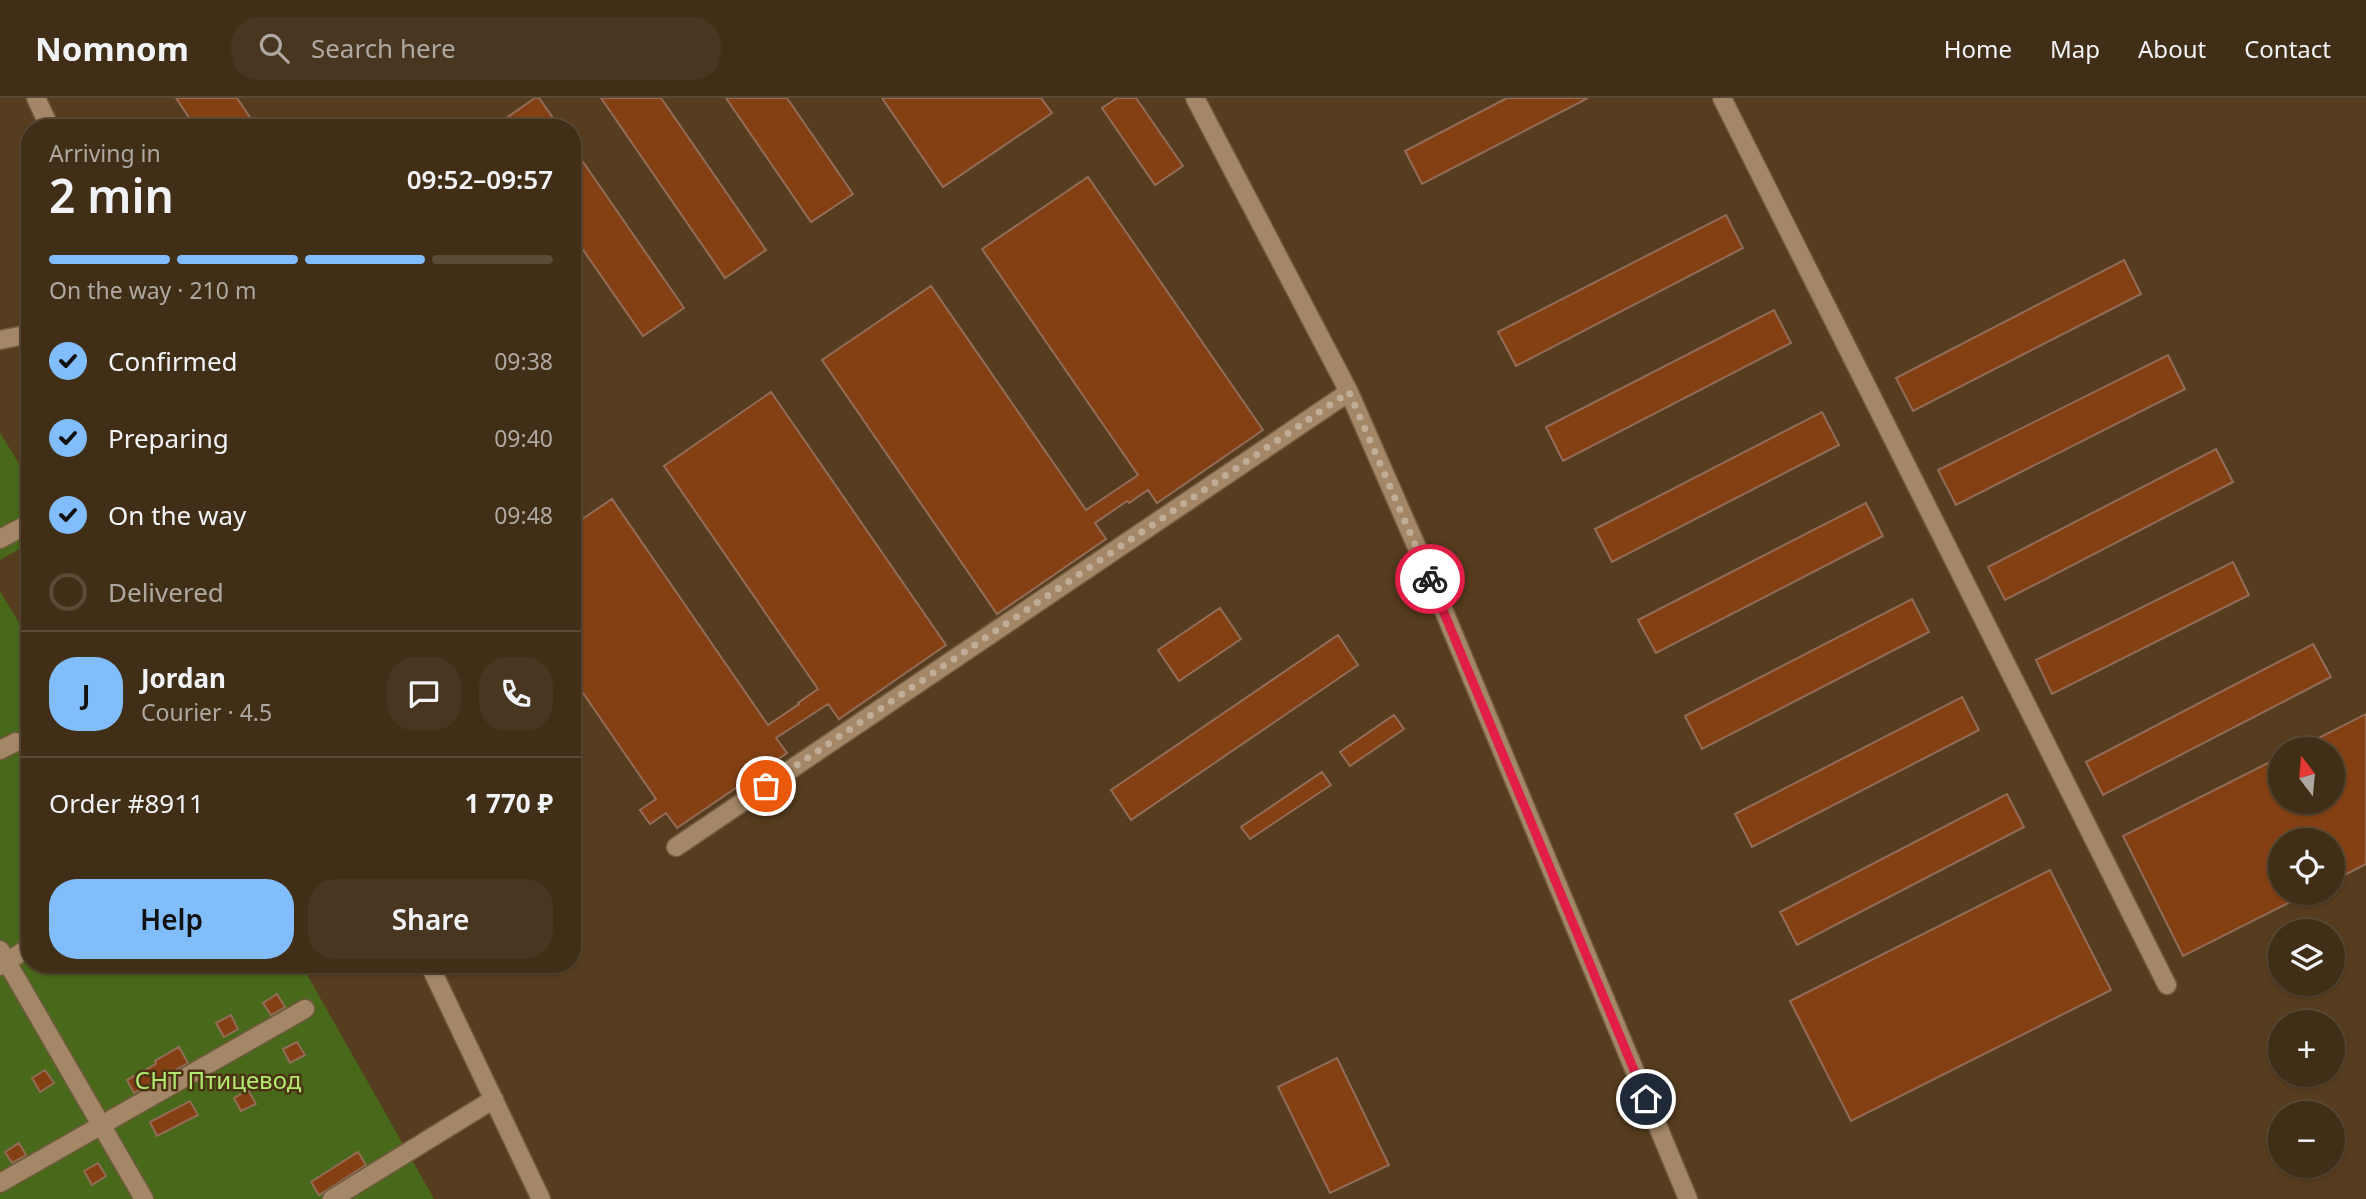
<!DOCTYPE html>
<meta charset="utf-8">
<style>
:root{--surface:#412e17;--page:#483620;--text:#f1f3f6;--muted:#aea8a1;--line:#5a4a36;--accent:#80bdfa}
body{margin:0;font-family:"Noto Sans",sans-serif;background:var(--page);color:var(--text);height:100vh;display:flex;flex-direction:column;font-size:26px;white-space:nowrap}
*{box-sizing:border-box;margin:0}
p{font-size:23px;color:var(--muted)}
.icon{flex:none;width:38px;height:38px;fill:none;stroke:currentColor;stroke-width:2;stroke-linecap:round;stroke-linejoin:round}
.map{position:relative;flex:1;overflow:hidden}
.panel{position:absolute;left:21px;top:21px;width:560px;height:854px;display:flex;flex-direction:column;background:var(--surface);border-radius:28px;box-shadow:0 2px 5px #0004,0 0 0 2px var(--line)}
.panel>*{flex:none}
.needle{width:46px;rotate:344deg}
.tools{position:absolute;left:2268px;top:639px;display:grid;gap:14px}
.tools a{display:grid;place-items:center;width:77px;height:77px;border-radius:50%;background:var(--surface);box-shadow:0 2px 5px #0004,0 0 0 2px var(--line);font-size:35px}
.pin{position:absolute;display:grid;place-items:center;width:60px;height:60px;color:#fff;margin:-30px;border:4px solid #fff;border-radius:50%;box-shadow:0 2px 7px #0007}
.courier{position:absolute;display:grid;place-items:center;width:70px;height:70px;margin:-35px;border:5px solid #e11d48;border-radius:50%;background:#fff;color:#222;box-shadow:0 2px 9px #0007}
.overview em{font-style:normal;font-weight:600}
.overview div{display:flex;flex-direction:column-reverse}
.overview{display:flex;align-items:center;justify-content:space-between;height:119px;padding:0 28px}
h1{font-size:46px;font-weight:600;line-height:52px}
.bar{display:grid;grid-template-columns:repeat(4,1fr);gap:10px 7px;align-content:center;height:84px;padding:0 28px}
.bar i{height:9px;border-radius:5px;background:var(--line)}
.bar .current{background:var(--accent)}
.bar p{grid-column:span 4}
.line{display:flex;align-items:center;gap:18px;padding:0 28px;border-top:2px solid var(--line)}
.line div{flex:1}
.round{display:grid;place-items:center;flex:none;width:74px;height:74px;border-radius:28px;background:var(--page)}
ol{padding:0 28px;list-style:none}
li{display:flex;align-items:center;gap:21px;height:77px}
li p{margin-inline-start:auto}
li .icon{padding:7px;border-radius:50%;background:var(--accent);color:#111;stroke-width:4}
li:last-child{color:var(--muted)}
li i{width:38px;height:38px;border:4px solid var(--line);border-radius:50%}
.button{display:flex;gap:14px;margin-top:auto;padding:14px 28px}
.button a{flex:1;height:80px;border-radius:28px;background:var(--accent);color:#111;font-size:28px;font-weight:600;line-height:80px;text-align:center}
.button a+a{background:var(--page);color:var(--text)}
header{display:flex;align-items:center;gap:42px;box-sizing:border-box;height:98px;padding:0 35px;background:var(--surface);border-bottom:2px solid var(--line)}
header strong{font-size:33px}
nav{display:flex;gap:38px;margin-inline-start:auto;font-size:24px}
.search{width:490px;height:63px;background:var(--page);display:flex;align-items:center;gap:18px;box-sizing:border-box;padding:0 24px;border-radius:28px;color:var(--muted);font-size:26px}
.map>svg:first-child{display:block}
.green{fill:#48691a}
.building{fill:#844013;stroke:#926c58;stroke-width:2}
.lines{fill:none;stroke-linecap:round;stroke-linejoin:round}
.minor-casing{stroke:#705b3f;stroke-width:21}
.minor{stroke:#a48767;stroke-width:18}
.done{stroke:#c0ad97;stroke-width:7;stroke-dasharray:0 12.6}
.route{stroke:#e11d48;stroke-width:9}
.labels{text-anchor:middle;stroke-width:5;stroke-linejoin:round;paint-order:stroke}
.park-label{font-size:24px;fill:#b1ea6f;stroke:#4b3314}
</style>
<header>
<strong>Nomnom</strong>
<div class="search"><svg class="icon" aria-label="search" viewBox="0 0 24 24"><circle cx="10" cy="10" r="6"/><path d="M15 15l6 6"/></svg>Search here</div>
<nav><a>Home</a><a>Map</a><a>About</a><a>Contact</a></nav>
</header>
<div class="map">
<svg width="2366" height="1101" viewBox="0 0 2366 1101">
<rect width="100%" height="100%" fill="#573d1f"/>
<path class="green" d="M0,335L30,383V445L0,462Z
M0,493L30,543V866H301L434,1101H0Z"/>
<path class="building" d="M176,0H237L257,30H196Z
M535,0H539L560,30H492Z
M601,0H661L766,152L725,180Z
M726,0H787L853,96L811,124Z
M882,0H1041L1052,15L943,89Z
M1117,0H1136L1183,68L1155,87L1102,10Z
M1507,0H1588L1422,86L1405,53Z
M572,48L684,210L643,238L572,136Z
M1088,79L1263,332L1157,405L1148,392L1129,405L1127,403L1095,425L1106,441L997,516L822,262L931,188L1086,412L1138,377L982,151Z
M1726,117L1743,150L1516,268L1498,234Z
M2124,162L2141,196L1913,313L1896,280Z
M1774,212L1791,245L1563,363L1546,329Z
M2168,257L2185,291L1956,407L1938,372Z
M771,294L946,547L839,621L828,606L776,640L787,655L677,730L666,715L650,726L640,712L656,701L572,579V428L612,401L768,627L799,606L798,605L818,591L664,368Z
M1822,314L1839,347L1612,464L1595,431Z
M2216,351L2233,384L2005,502L1988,469Z
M1866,405L1883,438L1656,555L1638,522Z
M2233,464L2249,497L2052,596L2036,562Z
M1912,501L1929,534L1702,651L1685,618Z
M1220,510L1241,541L1179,583L1158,552Z
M1338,537L1358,567L1131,722L1111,692Z
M2313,546L2331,579L2103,697L2086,664Z
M1962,599L1979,632L1752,749L1735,716Z
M2366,616V766L2333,783V742H2280V794H2310L2183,858L2123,738L2280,659V704H2333V651H2297Z
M1394,617L1404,631L1350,668L1340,654Z
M1322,674L1331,687L1250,741L1241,729Z
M2007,696L2024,729L1797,847L1780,814Z
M2050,772L2111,892L1851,1023L1790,903Z
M277,896L285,909L271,917L263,905Z
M231,917L238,931L224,939L216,925Z
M297,944L305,957L290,965L283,951Z
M179,949L188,965L134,995L127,982L156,966L155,963Z
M1337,960L1389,1067L1330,1095L1278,989Z
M45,972L54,985L40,994L32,980Z
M248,992L256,1006L241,1013L234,1000Z
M190,1003L198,1017L157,1038L150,1024Z
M19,1045L26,1057L12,1065L5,1054Z
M358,1054L366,1067L319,1097L311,1084Z
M98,1065L106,1078L92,1087L84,1073Z"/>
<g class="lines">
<g class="minor-casing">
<path id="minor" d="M36,0L50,30
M1195,0L1349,294L1429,477L1688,1101
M1722,0L2167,887
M0,242L30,236
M0,441L30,425
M0,652L16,644
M676,749L1349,294
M0,852L144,1101
M429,866L541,1101
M0,868L30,849
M0,1085L305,911
M332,1101L494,1001"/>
</g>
<use href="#minor" class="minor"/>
</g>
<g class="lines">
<path class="done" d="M766,688L1349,294L1430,481"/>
<path class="route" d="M1430,481L1646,1001"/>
</g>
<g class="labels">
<g class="park-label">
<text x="218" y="991">СНТ Птицевод</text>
</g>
</g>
</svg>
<div class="tools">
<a><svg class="needle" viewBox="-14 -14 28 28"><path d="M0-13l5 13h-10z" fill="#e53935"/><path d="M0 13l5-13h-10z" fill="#aea8a1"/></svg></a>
<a><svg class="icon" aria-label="locate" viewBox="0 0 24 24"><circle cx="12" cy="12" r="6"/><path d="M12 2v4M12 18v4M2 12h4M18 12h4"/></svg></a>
<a><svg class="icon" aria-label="layers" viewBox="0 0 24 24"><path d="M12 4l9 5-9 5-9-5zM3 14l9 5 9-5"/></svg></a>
<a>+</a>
<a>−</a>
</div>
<div class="pin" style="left:766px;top:688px;background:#ea580c"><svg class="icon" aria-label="bag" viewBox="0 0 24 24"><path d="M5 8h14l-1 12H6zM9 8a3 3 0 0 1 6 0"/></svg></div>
<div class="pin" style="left:1646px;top:1001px;background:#1f2937"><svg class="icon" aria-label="home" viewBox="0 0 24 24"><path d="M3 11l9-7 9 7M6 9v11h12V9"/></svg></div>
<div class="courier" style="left:1430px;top:481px"><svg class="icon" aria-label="bike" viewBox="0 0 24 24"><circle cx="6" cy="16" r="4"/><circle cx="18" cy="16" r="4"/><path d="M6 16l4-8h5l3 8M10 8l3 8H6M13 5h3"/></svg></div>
<section class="panel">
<div class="overview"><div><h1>2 min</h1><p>Arriving in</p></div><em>09:52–09:57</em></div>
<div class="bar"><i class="current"></i><i class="current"></i><i class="current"></i><i></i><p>On the way · 210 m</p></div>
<ol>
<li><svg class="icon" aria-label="check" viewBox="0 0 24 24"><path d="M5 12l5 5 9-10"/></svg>Confirmed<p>09:38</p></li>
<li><svg class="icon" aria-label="check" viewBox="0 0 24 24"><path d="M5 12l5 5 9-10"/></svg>Preparing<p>09:40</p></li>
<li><svg class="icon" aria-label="check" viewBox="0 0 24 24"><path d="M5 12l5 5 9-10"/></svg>On the way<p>09:48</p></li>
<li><i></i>Delivered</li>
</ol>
<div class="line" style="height:126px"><b class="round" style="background:var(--accent);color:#111">J</b><div><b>Jordan</b><p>Courier · 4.5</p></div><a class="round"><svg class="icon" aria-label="chat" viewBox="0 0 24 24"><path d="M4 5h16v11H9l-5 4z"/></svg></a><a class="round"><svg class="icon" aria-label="phone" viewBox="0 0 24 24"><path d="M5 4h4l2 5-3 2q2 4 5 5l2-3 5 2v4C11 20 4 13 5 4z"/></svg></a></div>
<div class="line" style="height:91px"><div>Order #8911</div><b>1 770 ₽</b></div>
<div class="button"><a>Help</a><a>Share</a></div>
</section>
</div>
